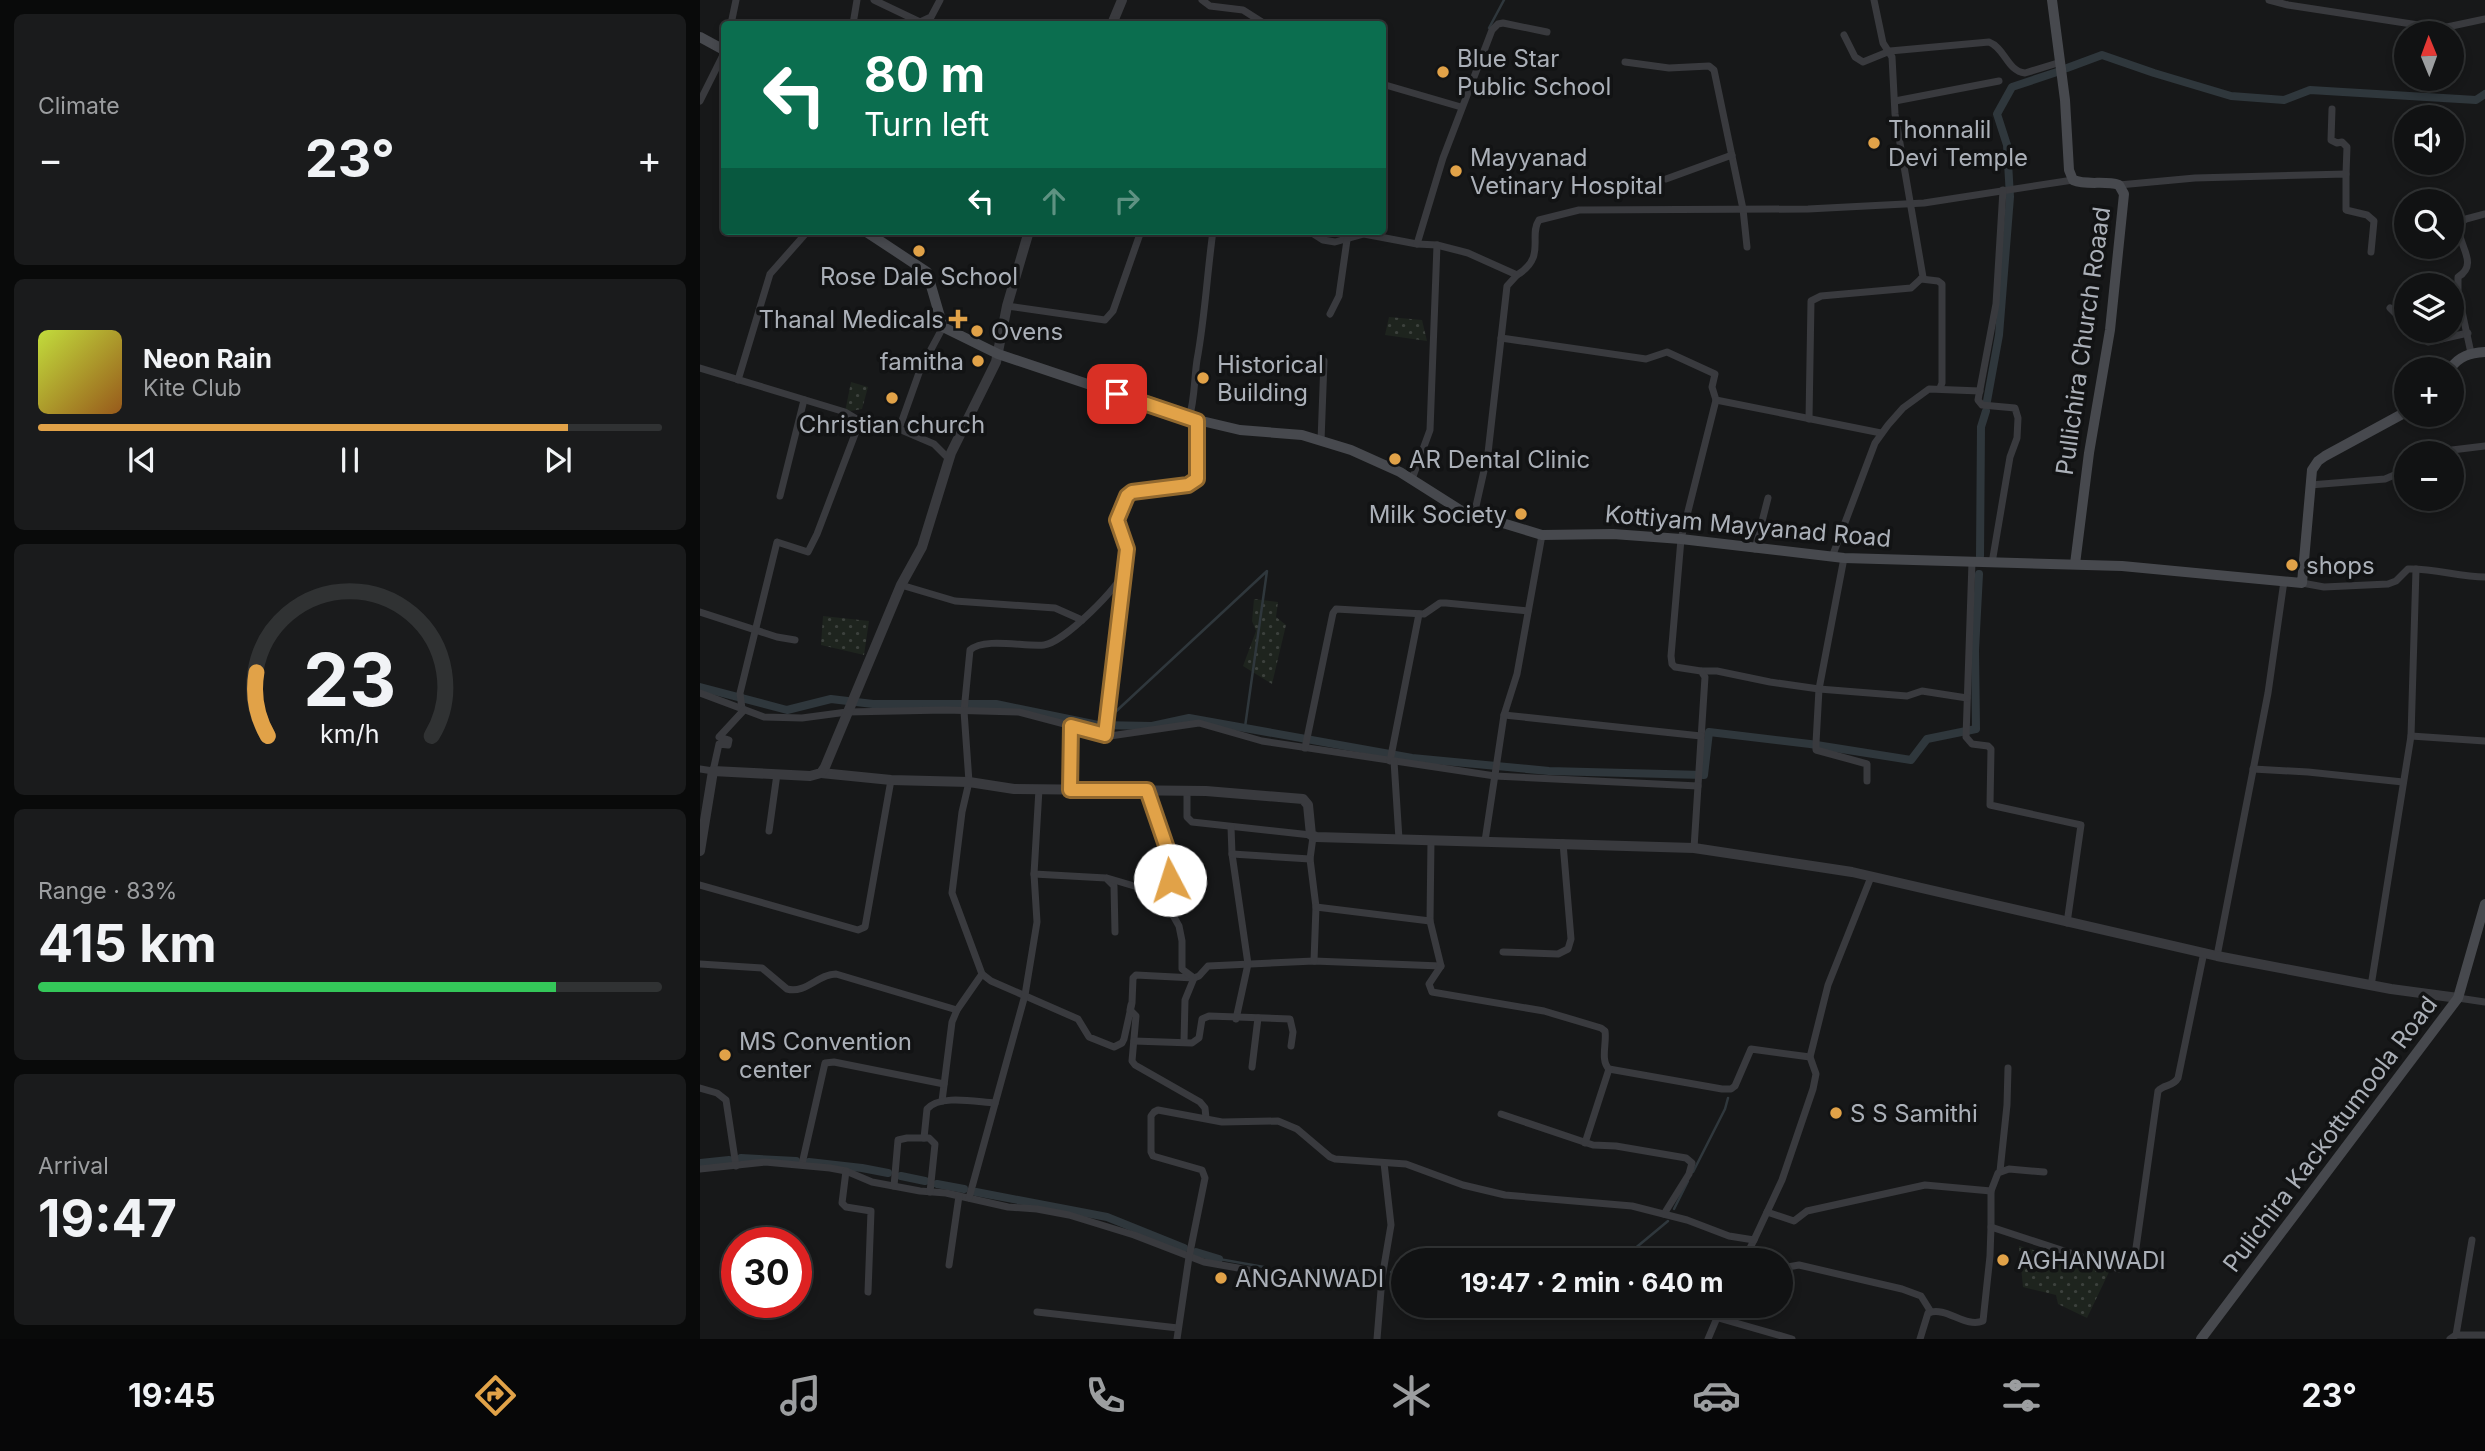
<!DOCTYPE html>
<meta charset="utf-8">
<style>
:root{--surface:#111213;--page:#1a1b1c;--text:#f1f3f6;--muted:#9c9ea0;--line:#303233;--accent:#e1a248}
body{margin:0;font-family:Inter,sans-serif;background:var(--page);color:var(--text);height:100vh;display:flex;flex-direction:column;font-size:26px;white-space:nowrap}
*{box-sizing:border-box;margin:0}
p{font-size:23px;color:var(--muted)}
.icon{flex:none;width:38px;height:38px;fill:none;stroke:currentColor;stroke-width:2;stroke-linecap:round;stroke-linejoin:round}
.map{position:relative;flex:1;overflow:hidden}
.details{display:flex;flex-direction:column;gap:14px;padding:14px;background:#090a0a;width:700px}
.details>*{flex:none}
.hud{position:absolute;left:21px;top:21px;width:665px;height:214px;border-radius:7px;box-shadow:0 4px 10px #0003,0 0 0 2px var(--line);background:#0b6e4f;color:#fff;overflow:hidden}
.needle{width:46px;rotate:359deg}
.controls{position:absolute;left:1694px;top:21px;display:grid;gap:14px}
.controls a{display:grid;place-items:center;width:70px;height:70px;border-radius:50%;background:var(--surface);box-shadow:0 4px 10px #0003,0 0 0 2px var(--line);font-size:35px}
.speed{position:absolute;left:21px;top:1227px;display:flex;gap:14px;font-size:35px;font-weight:700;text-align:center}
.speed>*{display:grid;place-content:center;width:91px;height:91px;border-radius:50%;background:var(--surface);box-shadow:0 4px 10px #0003,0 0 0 2px var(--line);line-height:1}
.speed .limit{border:10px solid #d22;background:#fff;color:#111}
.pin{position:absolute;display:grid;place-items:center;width:60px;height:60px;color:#fff;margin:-30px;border-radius:14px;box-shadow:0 4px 10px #0006}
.me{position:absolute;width:77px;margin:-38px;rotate:355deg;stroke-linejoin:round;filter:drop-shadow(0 0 5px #0008)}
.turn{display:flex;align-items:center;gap:24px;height:147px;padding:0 28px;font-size:32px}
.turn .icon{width:91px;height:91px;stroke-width:2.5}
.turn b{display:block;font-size:49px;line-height:60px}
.lanes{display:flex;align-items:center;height:66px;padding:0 28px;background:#0003;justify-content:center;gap:35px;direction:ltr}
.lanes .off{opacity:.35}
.big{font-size:52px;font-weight:700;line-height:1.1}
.details .tile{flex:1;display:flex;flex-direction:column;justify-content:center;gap:10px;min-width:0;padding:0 24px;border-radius:10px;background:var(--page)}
.details .dial{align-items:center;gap:0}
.dial svg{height:182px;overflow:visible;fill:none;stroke:var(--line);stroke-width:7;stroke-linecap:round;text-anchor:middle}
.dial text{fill:var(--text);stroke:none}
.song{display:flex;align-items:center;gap:21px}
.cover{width:84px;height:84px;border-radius:10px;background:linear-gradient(135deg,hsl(70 70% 55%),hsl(30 70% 35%))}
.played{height:7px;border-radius:4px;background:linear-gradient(90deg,var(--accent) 85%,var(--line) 85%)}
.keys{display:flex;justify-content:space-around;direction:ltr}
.heat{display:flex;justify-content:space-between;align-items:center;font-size:38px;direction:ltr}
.charge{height:10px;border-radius:5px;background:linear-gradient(90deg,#34c759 83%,var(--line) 0)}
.trip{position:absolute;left:691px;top:1248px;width:402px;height:70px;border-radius:35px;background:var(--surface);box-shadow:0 4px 10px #0003,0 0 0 2px var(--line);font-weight:700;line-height:70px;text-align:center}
.tabs{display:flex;height:112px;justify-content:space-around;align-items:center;background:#070708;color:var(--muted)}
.tabs .icon{width:49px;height:49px}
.tabs .on{color:var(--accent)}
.tabs b{font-size:32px;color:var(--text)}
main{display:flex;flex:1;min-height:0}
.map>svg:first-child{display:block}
.park{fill:url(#park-dots)}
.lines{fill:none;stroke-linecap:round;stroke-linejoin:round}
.stream{stroke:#2f373c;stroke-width:2.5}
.canal{stroke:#2f373c;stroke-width:8}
.minor{stroke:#393a3e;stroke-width:7}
.tertiary{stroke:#393a3e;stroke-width:10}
.secondary{stroke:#47494e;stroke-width:10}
.route-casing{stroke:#92692f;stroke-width:18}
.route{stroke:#e1a248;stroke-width:12}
.poi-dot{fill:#e1a248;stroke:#121314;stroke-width:2.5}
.labels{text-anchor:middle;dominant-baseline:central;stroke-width:7;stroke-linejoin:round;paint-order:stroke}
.poi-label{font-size:24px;fill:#abb0b8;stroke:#121314;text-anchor:start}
.street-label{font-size:24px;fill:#abb0b8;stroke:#121314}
</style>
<main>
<section class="details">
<div class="tile"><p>Climate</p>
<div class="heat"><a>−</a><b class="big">23°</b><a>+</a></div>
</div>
<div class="tile">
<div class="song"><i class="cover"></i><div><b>Neon Rain</b><p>Kite Club</p></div></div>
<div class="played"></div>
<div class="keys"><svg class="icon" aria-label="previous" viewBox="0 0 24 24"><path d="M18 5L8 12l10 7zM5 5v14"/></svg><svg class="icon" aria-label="pause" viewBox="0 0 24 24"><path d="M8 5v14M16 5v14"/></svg><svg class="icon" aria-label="next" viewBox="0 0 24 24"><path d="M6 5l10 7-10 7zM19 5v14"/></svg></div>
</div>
<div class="tile dial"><svg viewBox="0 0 100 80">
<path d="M14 69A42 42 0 1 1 86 69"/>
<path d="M14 69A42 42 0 0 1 9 41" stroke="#e1a248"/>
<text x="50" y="56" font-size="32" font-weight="700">23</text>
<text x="50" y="72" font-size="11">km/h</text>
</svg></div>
<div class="tile"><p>Range · 83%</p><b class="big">415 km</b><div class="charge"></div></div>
<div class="tile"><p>Arrival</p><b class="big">19:47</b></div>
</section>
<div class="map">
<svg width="1785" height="1339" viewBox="0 0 1785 1339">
<defs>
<pattern id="park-dots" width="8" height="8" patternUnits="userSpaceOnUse" patternTransform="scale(1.75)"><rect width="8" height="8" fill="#1e241e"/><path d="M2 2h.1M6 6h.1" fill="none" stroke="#3c413d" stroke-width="1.8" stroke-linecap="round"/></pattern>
</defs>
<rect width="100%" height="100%" fill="#171819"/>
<g class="park">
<polygon points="689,317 722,320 727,341 685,335"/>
<polygon points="151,382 168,387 162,409 145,412"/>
<polygon points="554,599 578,602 576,617 586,625 572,684 543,666 556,631 552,621"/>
<polygon points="123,616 169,621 164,655 121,645"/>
<polygon points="1319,1246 1409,1272 1387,1318 1358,1304 1356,1295 1323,1287"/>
</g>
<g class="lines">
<g class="stream">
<polyline points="789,28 804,0"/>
<polyline points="411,716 567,571 545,727"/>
<polyline points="398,725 406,719"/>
<polyline points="993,1172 1025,1109 1028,1098"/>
<polyline points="974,1209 988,1181"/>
<polyline points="519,1259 564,1267"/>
<polyline points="921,1260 968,1221"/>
<polyline points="606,1270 680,1272"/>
<polyline points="691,1272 704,1272"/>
</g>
<g class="canal">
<polyline points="1367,68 1402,55 1454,73 1531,96 1584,100 1610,90 1776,100 1785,94"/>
<polyline points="1287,401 1299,335 1310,197 1307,145 1297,114 1312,87 1357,72"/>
<polyline points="1280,556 1281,427 1286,411"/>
<polyline points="0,687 87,710 131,699 173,704 296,704 398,725 452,726 489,718 712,758 849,771 1004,775 1009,732 1110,744 1211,760 1227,739 1276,729 1275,650 1279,574"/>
<polyline points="41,1158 96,1161"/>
<polyline points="109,1162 162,1168 188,1173"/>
<polyline points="0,1163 29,1160"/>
<polyline points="201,1176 225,1181"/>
<polyline points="237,1184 264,1189"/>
<polyline points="276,1192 407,1217 484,1248"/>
<polyline points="496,1252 519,1259"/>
</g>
<g class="minor">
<polyline points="174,0 220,22 231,17 240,0"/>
<polyline points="502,0 510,6 543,10 565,24"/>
<polyline points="1569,0 1588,5 1725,26 1747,27 1785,19"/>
<polyline points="31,24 36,0"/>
<polyline points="153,24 157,0"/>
<path d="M1144 35 1155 57 1163 62 1190 51 1289 42C1305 48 1307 71 1325 73L1361 62"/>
<polyline points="925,62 969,68 1009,66 1014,70 1043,209 1047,247"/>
<polyline points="682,84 761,107"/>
<polyline points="0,101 24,53"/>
<polyline points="1195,101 1299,81"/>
<polyline points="1632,109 1631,140 1637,143 1642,142 1647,147 1646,174"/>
<polyline points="966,179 1032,155"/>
<polyline points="1419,185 1495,178 1646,174 1646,210 1667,215 1674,221 1671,252"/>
<path d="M609 231 623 240 635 242 664 234 717 244 737 245 768 253 817 275C847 257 828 236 839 220L879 210 1108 209 1224 203 1373 180"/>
<polyline points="717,244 743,158 792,30 798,24 803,23 847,32"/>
<polyline points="1221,279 1238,281 1242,284 1242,383 1240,388"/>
<polyline points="307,306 405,320 413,311 441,231"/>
<polyline points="1690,308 1697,315 1706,315"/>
<polyline points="630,314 639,296 647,240"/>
<polyline points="1723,331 1725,339 1728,342 1768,333"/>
<polyline points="801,338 946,359 967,352 1015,374 1012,387 1016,400 1181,433"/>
<path d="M1771 353 1758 293V277C1780 264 1757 244 1758 224L1766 219 1785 214"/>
<polyline points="0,368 145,412 160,421 176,424 185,423 234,444 249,459"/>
<polyline points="38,380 70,274 108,231"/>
<path d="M489 418C495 399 494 379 497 360 505 317 507 274 513 231"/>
<polyline points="1109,419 1111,301 1121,296 1211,288 1223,277 1195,114 1192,57 1183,43 1174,0"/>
<path d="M497 420V479L488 485 431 492 427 496 417 520C420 538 430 549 426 568 421 586 363 643 344 645 324 647 285 637 270 650L264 711 269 782 262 812 252 893 282 974 291 981 378 1019 389 1037 414 1047 422 1043 424 1039 432 1003 433 978 436 975 494 978 499 976 508 966 614 961 741 966"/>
<polyline points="199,429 220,370 243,327"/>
<polyline points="621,441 624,361"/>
<polyline points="1742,453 1752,450 1785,446"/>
<polyline points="712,479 730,430 737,245"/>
<polyline points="1610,485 1685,479 1706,470"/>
<polyline points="80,496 104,400"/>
<polyline points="774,515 788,453 807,286 817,275"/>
<polyline points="1055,549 1068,498"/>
<polyline points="1132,557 1175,443 1188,425 1203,408 1229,389 1280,391"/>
<polyline points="1144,558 1119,689 1116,743 1116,750 1167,764 1167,781"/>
<polyline points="1272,562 1266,737 1272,744 1288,746 1291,749 1290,805 1381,825 1367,923"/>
<polyline points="1292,563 1310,457 1317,438 1318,418 1315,408 1282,405 1278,400 1296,304 1303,190"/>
<path d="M1602 583 1624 587 1688 584 1696 581 1708 569C1734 568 1759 577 1785 577"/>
<polyline points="201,585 255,601 355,608 382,620"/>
<polyline points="0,612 77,637 95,640"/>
<polyline points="1002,671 1017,671 1070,682 1119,689 1207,696 1222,691 1267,698"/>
<polyline points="0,693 64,717 102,718 147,712 245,710 319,712 410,736 499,723 562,741 795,776 998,786 1005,677 1001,671 975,667 972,664 971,656 981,539 1016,400"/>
<polyline points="42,709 40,693 77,542 108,552 117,534 160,421"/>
<polyline points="804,715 1001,736"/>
<polyline points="406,735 425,571"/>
<polyline points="1711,736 1785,741"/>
<polyline points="605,748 633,613 636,609 724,614 740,603 746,603 828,611"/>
<polyline points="690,761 719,614"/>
<polyline points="694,761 699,839"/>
<polyline points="0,769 13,771 19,744 28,745 29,740 19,737 44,710"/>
<polyline points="1553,769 1608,772 1703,782"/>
<polyline points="370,790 371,726"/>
<polyline points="447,791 471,860 466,903 479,926 482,941 482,969 494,978 485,1000 484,1042"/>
<polyline points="487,791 487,817 492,822 611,835"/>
<polyline points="531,827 532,854 548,964 536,1019"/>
<polyline points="69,831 77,774"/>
<polyline points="613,837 610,859 616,907 614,961"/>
<path d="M731 840 730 921 741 966 729 984 732 992 844 1011 901 1028 905 1031C907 1043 900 1060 909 1069L1022 1089H1031L1035 1086 1051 1049 1110 1057"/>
<polyline points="785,841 804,715 817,674 842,535"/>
<polyline points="994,848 998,786"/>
<polyline points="532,854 610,859"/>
<polyline points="334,874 406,878 414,886 415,932"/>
<polyline points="407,878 441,888 466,903"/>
<polyline points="0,885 158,930 165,927 191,780"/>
<polyline points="616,907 730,921"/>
<polyline points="803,952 858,954 868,949 871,939 863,843"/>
<polyline points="1517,956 1568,693 1584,581"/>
<path d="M0 964 62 968 87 989C106 994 118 974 136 974L257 1010"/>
<polyline points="1671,986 1711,736 1716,569"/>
<polyline points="1758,998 1785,1002"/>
<polyline points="431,1005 430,1010 436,1016 432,1061 435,1065 500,1102 505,1108 506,1118"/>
<polyline points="434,1041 492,1043 499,1038 502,1019 509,1016 590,1019 593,1032 591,1046"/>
<polyline points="552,1067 558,1018"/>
<polyline points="0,1088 17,1093 26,1100 36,1166"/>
<polyline points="242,1101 252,1022 257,1010 282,974"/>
<polyline points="801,1114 893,1145 916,1146 986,1158 992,1163 989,1174 964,1214"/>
<path d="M224 1138 227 1109C240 1094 276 1102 295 1103"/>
<polyline points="885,1143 909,1069"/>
<polyline points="102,1164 125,1063 134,1062 244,1084"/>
<polyline points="0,1169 65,1162 130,1168 146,1171 172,1182 220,1191 246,1193 308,1207 337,1209 369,1215 434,1235 504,1262 555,1271 568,1276 596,1278 659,1276 682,1278 691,1225 684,1163"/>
<polyline points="146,1171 142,1203 146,1207 171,1211 168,1292"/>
<polyline points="1300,1171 1307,1105 1308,1068"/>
<polyline points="194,1186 198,1140 207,1138 229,1138 235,1144 230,1192"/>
<polyline points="269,1198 325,995 337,922 334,874 339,789"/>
<polyline points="1067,1212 1094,1221 1107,1211 1225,1185 1291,1191"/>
<polyline points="1291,1227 1291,1191 1298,1173 1309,1169 1344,1172"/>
<polyline points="1047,1253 1062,1260"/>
<polyline points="1044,1260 1054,1240"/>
<polyline points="249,1265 259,1196"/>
<polyline points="1082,1268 1099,1265 1202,1289 1221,1296 1231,1312"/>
<polyline points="337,1312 478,1328"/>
<polyline points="1015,1317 1092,1339"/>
<polyline points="1756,1335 1772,1240"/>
<polyline points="477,1339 489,1257 505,1178 502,1170 453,1156 451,1152 451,1116 454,1112 458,1110 522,1122 578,1121 597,1129 630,1157 635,1159 706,1164 763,1185 805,1195 932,1206 987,1220 1029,1236 1054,1240 1082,1180 1113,1089 1116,1074 1110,1057 1128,985 1171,877"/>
<polyline points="677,1339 682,1278"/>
<polyline points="1008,1339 1022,1306"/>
<path d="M1220 1339 1228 1313C1247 1306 1264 1328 1283 1321L1290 1256 1291 1227 1419 1269 1432 1261 1436 1248 1458 1091C1464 1084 1473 1087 1478 1078L1504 952"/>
<polyline points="1750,1339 1756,1335 1785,1335"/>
</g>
<g class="tertiary">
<polyline points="412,24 422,0"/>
<polyline points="121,773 191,780 269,782 314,789 506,791 603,799 608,805 611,835 616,837 994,848 1152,872 1517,956 1691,989 1758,998"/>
<polyline points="0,851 13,771 110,776 121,773 125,767 201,585 222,547 251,453 296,362 307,306 329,231"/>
</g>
<g class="secondary">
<path d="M1352 0 1365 100 1369 170 1373 180C1388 186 1404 180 1419 185L1424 194 1410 330 1389 453 1375 564"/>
<polyline points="0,37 24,50"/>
<polyline points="165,231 227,272 243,327 298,354 489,418 540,430 602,435 651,450 700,472 760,510 842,535 913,534 981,539 1144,558 1422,566 1602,583 1612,470 1618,461 1625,456 1706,412"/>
<path d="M1750 369C1759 356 1770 353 1785 352"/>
<polyline points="1501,1339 1758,998 1785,904"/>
</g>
</g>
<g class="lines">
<g class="route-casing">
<polyline id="route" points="417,394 497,421 497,479 488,485 432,492 427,496 417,520 427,549 405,735 371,726 370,790 447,790 471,860 470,880"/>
</g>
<use href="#route" class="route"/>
</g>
<g class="poi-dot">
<circle cx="743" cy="72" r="7"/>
<circle cx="1174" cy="143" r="7"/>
<circle cx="756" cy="171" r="7"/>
<circle cx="219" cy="251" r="7"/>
<path d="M254.5 308.5h7v7h7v7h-7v7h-7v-7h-7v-7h7z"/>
<circle cx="277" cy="331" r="7"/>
<circle cx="278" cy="361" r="7"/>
<circle cx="503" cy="378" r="7"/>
<circle cx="192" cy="398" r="7"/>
<circle cx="695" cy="459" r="7"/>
<circle cx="821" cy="514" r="7"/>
<circle cx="1592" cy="565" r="7"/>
<circle cx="25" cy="1055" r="7"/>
<circle cx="1136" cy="1113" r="7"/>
<circle cx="1303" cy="1260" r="7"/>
<circle cx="521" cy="1278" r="7"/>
</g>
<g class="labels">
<g class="poi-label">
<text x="757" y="58">Blue Star<tspan x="757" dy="28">Public School</tspan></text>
<text x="1188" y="129">Thonnalil<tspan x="1188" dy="28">Devi Temple</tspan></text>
<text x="770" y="157">Mayyanad<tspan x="770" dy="28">Vetinary Hospital</tspan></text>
<text x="219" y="276" text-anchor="middle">Rose Dale School</text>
<text x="244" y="319" text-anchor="end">Thanal Medicals</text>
<text x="291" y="331">Ovens</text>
<text x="264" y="361" text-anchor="end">famitha</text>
<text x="517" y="364">Historical<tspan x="517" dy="28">Building</tspan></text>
<text x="192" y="424" text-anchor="middle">Christian church</text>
<text x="709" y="459">AR Dental Clinic</text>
<text x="807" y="514" text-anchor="end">Milk Society</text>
<text x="1606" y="565">shops</text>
<text x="39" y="1041">MS Convention<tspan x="39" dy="28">center</tspan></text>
<text x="1150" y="1113">S S Samithi</text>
<text x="1317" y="1260">AGHANWADI</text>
<text x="535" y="1278">ANGANWADI</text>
</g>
<g class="street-label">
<text transform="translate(1383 341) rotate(-82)">Pullichira Church Roaad</text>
<text transform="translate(1048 526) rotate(5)">Kottiyam Mayyanad Road</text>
<text transform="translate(1630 1134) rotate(-53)">Pulichira Kackottumoola Road</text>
</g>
</g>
</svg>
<div class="controls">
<a><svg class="needle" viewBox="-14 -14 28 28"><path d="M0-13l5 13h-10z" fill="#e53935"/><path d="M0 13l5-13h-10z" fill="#9c9ea0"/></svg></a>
<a><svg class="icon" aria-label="sound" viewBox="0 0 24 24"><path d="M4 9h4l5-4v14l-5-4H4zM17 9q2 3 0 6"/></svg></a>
<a><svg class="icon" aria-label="search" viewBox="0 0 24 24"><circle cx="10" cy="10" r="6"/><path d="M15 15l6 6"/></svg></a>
<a><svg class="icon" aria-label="layers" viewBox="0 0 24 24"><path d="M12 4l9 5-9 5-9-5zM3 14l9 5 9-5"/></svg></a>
<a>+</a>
<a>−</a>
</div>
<div class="speed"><div class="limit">30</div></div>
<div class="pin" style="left:417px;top:394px;background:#d93025"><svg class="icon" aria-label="arrive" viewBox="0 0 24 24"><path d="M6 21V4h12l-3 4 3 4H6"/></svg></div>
<svg class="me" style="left:470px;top:880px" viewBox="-20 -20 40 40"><circle r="19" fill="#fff"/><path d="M0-13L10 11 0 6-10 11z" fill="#e1a248"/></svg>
<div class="trip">19:47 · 2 min · 640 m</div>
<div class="hud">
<div class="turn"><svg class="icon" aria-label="left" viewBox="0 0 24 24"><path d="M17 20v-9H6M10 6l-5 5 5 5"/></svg><div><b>80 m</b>Turn left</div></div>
<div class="lanes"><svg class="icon" aria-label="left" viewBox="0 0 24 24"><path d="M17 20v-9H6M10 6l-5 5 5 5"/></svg><svg class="icon off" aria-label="ahead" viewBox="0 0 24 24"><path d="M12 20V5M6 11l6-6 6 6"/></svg><svg class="icon off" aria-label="right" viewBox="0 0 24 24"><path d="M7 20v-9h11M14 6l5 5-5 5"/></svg></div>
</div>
</div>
</main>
<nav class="tabs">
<b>19:45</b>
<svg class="icon on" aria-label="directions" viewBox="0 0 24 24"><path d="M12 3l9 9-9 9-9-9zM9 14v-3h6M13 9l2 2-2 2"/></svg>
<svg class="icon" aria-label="music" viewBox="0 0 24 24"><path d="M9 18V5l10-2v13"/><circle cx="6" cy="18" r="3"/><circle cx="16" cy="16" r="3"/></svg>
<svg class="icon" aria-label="phone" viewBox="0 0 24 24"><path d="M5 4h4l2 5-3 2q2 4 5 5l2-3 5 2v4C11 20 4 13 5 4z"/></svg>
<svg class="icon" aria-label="climate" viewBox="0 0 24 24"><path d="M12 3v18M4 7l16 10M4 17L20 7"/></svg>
<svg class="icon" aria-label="car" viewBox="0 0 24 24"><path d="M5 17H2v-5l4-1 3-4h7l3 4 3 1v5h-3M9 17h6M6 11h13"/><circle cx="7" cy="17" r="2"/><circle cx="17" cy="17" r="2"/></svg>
<svg class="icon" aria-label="filters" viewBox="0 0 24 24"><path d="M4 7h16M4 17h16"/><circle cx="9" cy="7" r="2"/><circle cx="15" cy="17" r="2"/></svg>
<b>23°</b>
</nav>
